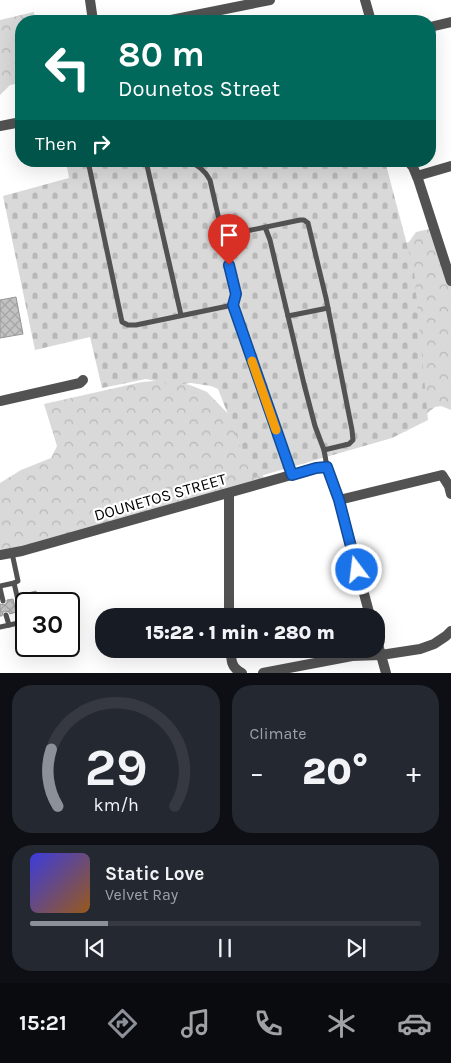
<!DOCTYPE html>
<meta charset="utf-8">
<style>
:root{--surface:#171b24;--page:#242831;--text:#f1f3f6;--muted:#9ea1a6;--line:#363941;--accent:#8c9099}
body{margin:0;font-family:Karla,sans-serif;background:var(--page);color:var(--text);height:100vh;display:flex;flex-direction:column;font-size:19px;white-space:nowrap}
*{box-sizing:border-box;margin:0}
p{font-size:16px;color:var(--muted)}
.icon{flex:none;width:28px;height:28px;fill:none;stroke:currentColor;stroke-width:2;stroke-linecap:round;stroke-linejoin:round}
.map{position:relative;height:673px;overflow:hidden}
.side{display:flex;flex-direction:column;gap:12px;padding:12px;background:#0d0f14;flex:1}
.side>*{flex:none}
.top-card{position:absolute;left:15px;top:15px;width:421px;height:152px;border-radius:20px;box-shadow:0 5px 20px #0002;background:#00695c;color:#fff;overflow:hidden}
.speed{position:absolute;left:15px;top:592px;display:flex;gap:10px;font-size:25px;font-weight:700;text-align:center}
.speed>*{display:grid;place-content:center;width:65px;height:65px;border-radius:50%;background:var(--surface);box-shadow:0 5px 20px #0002;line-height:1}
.speed .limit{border:2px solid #111;border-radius:8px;background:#fff;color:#111}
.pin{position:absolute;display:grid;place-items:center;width:42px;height:42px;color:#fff;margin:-51px -21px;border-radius:50% 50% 50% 0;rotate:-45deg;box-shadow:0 0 5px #0007}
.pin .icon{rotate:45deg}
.me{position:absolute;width:55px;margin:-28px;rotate:345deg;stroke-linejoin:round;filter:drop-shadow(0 0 4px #0008)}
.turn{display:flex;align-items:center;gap:18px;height:105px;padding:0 20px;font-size:22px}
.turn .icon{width:65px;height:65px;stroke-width:2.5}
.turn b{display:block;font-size:35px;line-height:42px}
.then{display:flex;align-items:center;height:48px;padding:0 20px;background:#0003;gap:10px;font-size:19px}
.big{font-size:38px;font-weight:800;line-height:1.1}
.side .widget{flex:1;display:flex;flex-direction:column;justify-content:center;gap:8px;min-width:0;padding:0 18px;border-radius:20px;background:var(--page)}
.side .dial{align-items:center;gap:0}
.dial svg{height:130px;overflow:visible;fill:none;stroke:var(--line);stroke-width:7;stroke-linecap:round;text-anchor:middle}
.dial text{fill:var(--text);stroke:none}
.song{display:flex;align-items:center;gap:15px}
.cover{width:60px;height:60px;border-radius:8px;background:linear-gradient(135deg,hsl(240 70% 55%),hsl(30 70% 35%))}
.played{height:5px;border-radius:2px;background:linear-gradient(90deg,var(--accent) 20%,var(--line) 20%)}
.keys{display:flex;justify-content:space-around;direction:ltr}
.heat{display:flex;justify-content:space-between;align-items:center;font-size:28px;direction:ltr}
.side .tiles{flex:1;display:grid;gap:12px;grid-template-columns:1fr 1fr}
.widget:last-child{grid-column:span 2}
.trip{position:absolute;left:95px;top:608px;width:290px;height:50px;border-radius:20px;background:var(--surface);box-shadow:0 5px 20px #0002;font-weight:800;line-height:50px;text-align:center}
.tabs{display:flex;height:80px;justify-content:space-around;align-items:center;background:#090b0e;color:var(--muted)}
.tabs .icon{width:35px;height:35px}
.tabs .active{color:var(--accent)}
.tabs b{font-size:22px;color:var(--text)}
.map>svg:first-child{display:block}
.forest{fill:url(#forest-crowns)}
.cemetery{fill:url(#cemetery-stones)}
.building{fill:url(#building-cross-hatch);stroke:#969696}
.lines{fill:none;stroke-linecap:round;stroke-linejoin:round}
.lane{stroke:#525252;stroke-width:5}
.street{stroke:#525252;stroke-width:10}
.route-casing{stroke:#114b97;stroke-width:12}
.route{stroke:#1a73e8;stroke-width:9}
.slow{stroke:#f59e0b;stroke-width:9}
.labels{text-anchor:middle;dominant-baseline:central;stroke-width:4.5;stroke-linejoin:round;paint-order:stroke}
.street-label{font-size:16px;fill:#000;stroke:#fff}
</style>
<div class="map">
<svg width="451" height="673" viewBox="0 0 451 673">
<defs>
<pattern id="forest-crowns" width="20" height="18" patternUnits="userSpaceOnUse" patternTransform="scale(1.25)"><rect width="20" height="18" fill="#d9d9d9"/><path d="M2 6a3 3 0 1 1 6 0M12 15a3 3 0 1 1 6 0" fill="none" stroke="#b8b8b8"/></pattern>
<pattern id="cemetery-stones" width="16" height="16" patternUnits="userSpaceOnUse" patternTransform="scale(1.25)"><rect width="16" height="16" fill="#d9d9d9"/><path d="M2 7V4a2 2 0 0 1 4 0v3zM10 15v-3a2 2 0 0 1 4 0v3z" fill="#b8b8b8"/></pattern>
<pattern id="building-cross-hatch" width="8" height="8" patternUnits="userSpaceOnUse" patternTransform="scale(1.25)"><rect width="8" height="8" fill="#c2c2c2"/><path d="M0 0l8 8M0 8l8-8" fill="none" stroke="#a5a5a5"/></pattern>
</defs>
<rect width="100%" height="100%" fill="#fff"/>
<g class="forest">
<polygon points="34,12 35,21 21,21 21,83 10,85 0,95 0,20"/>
<polygon points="434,228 451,280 451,410 441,406 435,407 424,416 410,421 406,432 386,249 409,242 416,232"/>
<polygon points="166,380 190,385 207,392 236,422 255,449 265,482 0,554 0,483 21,470 51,458 57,446 44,404 142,382"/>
</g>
<path class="cemetery" d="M66 161H332C348 171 367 165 385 161L414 271 428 420 392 438 253 478 218 389 211 386 191 383 175 385 146 379 102 388 90 337 35 350 3 196 69 178Z"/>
<g class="building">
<polygon points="16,297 23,334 0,338 0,300"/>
<polygon points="36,591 38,599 35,599 37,604 26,604 26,610 25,610 21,595"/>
<polygon points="13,599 16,612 10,614 9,612 5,611 3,612 2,616 0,616 0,604 4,605 7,603 7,600"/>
</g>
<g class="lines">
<g class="lane">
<polyline points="88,161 122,322 128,325 136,325 233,305"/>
<polyline points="146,161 181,315"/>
<path d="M189 161C198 166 205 170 210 180L236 294 233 305 292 475"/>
<polyline points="222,236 300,220 304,220 308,223 326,298 352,430 353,440 349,444 324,450 315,426 304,384 270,240 265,227"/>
<polyline points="288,316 328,308"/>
<polyline points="324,450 327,467"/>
<polyline points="12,553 18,581 14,583"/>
<polyline points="0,586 14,583 23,622 0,627"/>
<polyline points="0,588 3,601"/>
<polyline points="6,615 9,625"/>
</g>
<g class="street">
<polyline points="90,0 93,21"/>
<polyline points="365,0 371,21"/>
<polyline points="166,21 270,0"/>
<polyline points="430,27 451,22"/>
<polyline points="0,126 21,122"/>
<polyline points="408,161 413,167 418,179 451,281"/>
<polyline points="417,176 451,166"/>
<polyline points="0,401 80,383 83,380"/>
<polyline points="229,493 229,616"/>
<polyline points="339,500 442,475 449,486 451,494"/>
<polyline points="0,555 22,551 316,468 327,467 339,500 370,616"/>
<polyline points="376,637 386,673"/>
<path d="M231 649C231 660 231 668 242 673"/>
<polyline points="263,673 352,656 381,655 420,649 434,644 446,636 451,631"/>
</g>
</g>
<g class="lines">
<g class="route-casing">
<polyline id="route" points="229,265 236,294 233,305 292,475 316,468 327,467 339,500 357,570"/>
</g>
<use href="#route" class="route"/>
<polyline class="slow" points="252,361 276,430"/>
</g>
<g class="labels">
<g class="street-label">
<text transform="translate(160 497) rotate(-16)">DOUNETOS STREET</text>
</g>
</g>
</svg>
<div class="speed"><div class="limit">30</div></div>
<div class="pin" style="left:229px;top:265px;background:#d93025"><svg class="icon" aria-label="arrive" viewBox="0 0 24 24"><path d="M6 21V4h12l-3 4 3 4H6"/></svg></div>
<svg class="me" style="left:357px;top:570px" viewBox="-20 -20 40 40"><circle r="17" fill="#1a73e8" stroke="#fff" stroke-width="3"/><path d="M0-11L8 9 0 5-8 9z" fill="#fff"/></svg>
<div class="trip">15:22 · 1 min · 280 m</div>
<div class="top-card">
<div class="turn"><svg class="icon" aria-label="left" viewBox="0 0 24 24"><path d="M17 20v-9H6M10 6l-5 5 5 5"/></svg><div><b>80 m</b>Dounetos Street</div></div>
<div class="then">Then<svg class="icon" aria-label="right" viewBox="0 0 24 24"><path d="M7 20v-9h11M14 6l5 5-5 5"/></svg></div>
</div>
</div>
<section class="side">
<div class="tiles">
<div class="widget dial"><svg viewBox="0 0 100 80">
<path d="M14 69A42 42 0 1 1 86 69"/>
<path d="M14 69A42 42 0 0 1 10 34" stroke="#8c9099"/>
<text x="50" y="56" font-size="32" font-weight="700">29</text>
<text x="50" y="72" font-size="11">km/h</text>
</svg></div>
<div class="widget"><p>Climate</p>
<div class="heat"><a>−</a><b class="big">20°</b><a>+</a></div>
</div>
<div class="widget">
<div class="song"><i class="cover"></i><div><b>Static Love</b><p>Velvet Ray</p></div></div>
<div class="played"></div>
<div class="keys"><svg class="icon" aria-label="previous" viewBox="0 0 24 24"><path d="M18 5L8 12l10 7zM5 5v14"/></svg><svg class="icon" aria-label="pause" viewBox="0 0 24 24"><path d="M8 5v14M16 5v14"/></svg><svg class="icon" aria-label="next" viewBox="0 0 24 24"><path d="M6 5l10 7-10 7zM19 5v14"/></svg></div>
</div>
</div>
</section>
<nav class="tabs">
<b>15:21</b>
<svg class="icon active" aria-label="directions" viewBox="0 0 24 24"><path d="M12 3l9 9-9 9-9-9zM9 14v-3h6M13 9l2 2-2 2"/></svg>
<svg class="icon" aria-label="music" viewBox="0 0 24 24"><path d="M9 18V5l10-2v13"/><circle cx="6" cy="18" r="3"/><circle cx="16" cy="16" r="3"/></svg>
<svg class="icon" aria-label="phone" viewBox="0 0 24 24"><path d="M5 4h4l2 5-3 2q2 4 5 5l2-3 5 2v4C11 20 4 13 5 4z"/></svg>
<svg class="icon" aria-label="climate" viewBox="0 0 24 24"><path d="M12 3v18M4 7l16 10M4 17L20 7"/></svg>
<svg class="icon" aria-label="car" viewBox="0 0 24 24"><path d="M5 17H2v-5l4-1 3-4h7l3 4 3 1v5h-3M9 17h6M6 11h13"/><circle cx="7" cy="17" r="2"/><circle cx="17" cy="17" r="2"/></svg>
</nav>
